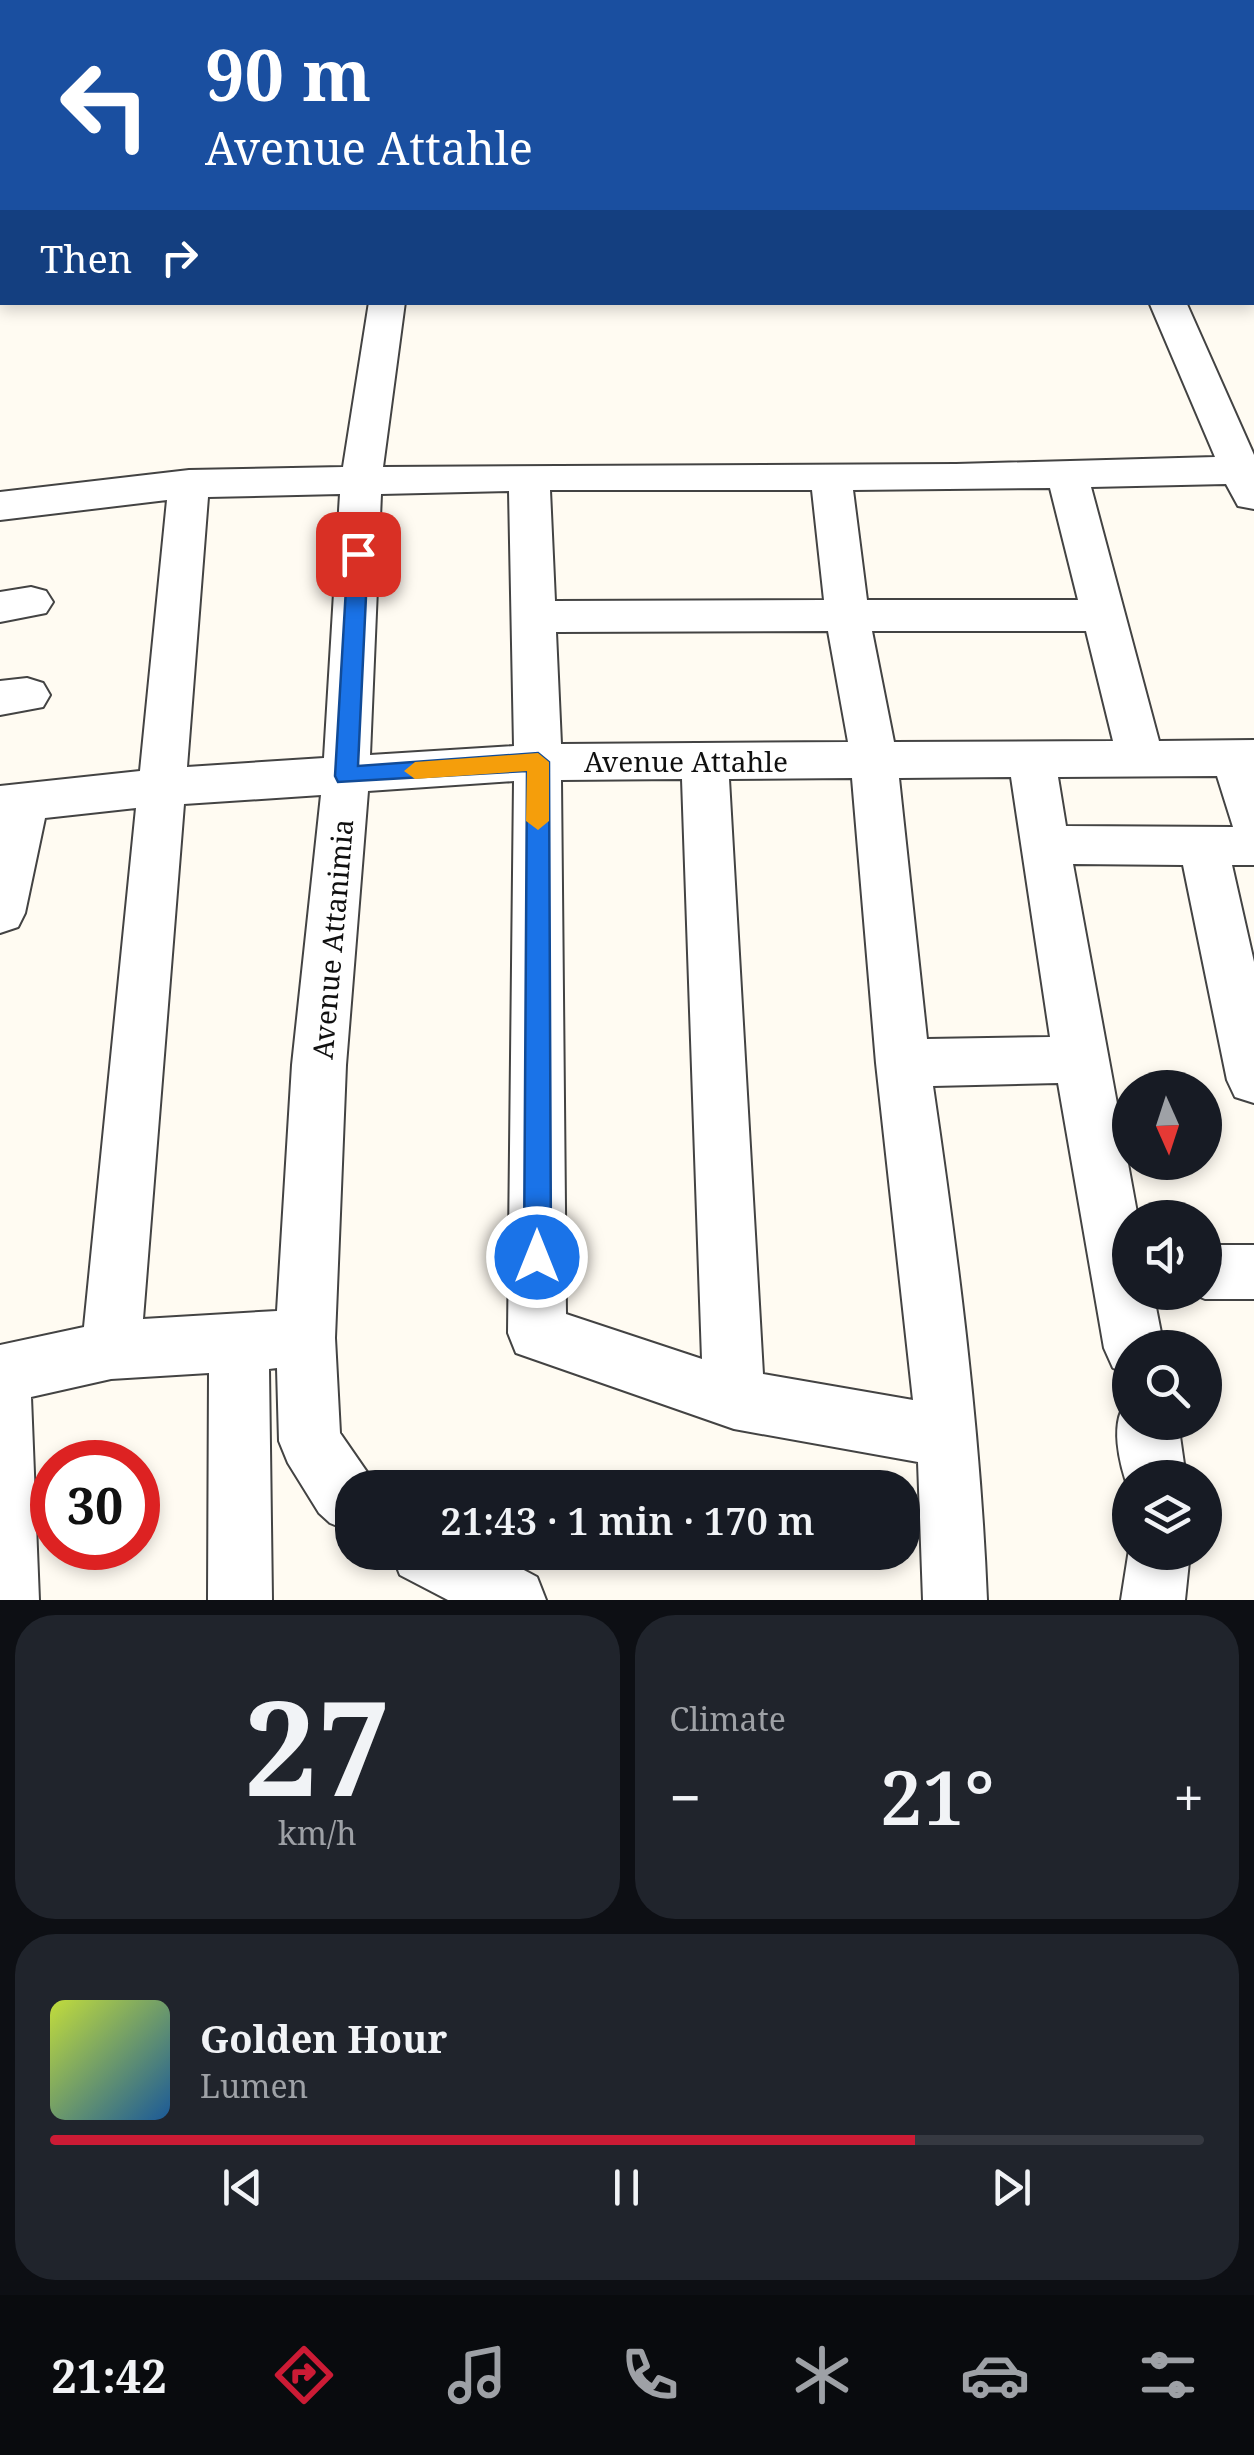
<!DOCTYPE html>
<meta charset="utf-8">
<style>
:root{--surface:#171b24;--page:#20242c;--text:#f1f3f6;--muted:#9ea1a6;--line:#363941;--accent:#cc1b35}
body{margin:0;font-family:"Noto Serif",serif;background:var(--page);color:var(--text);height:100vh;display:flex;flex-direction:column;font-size:38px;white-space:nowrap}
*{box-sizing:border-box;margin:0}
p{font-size:32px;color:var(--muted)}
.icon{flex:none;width:55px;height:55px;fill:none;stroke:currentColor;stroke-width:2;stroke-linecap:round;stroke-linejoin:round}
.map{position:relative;height:1600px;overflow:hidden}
.details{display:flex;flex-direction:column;gap:15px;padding:15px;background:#0d0f14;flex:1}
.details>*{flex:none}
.hud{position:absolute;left:0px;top:0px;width:1255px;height:305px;box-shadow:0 5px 15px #0003;background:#1a4fa0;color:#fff;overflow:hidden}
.needle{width:65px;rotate:177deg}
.controls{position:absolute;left:1112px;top:1070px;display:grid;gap:20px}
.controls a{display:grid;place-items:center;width:110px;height:110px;border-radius:50%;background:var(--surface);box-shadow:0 5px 15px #0003;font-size:50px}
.speed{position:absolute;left:30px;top:1440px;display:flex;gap:20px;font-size:50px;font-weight:700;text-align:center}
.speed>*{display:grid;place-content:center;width:130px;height:130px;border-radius:50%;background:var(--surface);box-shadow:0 5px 15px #0003;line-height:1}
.speed .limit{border:15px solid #d22;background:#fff;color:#111}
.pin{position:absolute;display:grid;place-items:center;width:85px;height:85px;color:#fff;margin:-42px;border-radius:20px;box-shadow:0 5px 15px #0006}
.me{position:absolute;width:110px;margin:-55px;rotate:0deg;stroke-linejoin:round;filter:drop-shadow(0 0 8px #0008)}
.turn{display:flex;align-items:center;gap:35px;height:210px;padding:0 40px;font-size:45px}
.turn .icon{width:130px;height:130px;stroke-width:2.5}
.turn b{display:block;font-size:70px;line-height:85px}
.then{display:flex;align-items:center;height:95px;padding:0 40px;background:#0003;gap:20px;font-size:38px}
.big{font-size:75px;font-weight:600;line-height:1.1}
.details .card{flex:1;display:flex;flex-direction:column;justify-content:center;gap:15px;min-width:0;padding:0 35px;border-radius:40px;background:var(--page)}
.details .dial{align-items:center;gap:0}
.dial b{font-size:130px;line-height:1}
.song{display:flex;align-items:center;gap:30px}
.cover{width:120px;height:120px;border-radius:15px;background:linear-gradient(135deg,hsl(70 70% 55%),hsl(210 70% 35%))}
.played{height:10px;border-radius:5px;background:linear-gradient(90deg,var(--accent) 75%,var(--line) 75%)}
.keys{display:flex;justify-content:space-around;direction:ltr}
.heat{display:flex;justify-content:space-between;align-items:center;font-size:55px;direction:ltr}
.details .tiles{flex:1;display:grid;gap:15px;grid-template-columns:1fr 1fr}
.card:last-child{grid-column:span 2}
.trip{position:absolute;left:335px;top:1470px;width:585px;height:100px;border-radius:40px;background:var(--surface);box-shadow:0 5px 15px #0003;font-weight:600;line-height:100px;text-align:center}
.menu{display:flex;height:160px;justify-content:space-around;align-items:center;background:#090b0e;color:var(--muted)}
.menu .icon{width:70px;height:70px}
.menu .on{color:var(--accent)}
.menu b{font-size:45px;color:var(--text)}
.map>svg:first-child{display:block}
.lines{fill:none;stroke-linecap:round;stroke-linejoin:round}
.minor-casing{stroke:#434343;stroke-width:4}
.minor{fill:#fff;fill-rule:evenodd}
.route{fill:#1a73e8;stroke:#114b97;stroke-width:2.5}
.slow{fill:#f59e0b}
.labels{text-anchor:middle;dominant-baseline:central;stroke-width:10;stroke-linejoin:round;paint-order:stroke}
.street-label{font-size:28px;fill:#101010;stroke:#fff}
</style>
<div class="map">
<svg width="1254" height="1600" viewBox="0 0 1254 1600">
<rect width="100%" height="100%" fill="#fffbf2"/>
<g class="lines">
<g class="minor-casing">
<g id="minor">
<polygon points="1197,0 1254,0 1254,11 1252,2"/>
<path d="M369 302H405L383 467 956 464 1215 457 1149 302H1186L1254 455V509L1238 506 1226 484 1091 487 1159 741 1254 740V865H1232L1254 962V1103L1235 1097 1227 1080 1183 865 1073 864 1138 1218H1130V1292H1153L1164 1348H1130V1375L1113 1368 1104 1348 1058 1083 933 1086C958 1257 980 1427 987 1600H923L918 1462 734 1429 516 1353 508 1333 514 781 368 791 346 1065 335 1338 340 1433 378 1488H352V1532L330 1523 319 1513 288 1463 279 1441 277 1368 269 1369 272 1600H208L209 1373 111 1379 31 1397 39 1600H0V1345L84 1327 136 808 45 818 25 913 18 927 0 933V786L140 771 167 500 0 520V492L189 470 343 467ZM1050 488 1078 600H867L853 490ZM550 490H812L824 600 555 601ZM509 491 514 746 370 755 381 494ZM340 494 324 758 187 767 208 497ZM828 631 848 742 561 744 556 632ZM872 631H1086L1113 741 894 742ZM1217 776 1233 827 1066 826 1058 777ZM1011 777 1050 1037 927 1039 899 778ZM852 778 876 1063 913 1400 763 1374 729 779ZM682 779 702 1359 566 1314 561 780ZM321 795 292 1065 277 1311 143 1319 184 804Z"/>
<polygon points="31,587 46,591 53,602 46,613 0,622 0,592"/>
<polygon points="27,678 43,683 50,695 43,707 0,715 0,681"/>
<polygon points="1205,1245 1254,1245 1254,1299 1205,1299 1188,1292 1205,1292"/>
<path d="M1130 1399V1422H1178L1186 1478H1130V1493C1120 1467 1107 1418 1130 1399Z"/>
<polygon points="1130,1543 1130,1552 1190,1552 1185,1600 1121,1600"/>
<polygon points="391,1552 490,1552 537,1577 546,1600 448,1600 400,1575"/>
</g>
</g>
<use href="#minor" class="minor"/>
</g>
<polygon class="route" points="358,547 368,554 358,766 538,753 549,762 551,1257 547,1266 537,1270 528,1266 524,1257 527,771 338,782 335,776 348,554"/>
<polygon class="slow" points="538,753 549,762 549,821 538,830 526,821 527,771 415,779 404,771 415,762"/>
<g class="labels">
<g class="street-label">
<text x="686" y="761">Avenue Attahle</text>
<text transform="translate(332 939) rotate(-85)">Avenue Attanimia</text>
</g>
</g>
</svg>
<div class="controls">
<a><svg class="needle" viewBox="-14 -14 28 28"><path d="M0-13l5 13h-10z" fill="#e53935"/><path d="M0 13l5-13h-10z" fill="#9ea1a6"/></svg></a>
<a><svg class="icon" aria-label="sound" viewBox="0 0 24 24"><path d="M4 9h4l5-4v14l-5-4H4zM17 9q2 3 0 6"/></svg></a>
<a><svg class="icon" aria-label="search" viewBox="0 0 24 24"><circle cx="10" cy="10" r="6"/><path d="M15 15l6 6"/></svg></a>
<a><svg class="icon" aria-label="layers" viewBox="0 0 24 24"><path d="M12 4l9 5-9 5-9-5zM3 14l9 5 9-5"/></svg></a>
</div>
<div class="speed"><div class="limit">30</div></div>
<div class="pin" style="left:358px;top:554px;background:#d93025"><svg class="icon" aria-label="arrive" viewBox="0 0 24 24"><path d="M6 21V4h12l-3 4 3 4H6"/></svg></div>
<svg class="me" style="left:537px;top:1257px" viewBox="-20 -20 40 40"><circle r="17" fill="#1a73e8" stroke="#fff" stroke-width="3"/><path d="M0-11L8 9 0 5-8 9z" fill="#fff"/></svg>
<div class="trip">21:43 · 1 min · 170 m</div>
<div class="hud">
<div class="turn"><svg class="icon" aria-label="left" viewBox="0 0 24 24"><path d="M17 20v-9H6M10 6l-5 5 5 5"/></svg><div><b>90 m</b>Avenue Attahle</div></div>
<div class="then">Then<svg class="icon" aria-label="right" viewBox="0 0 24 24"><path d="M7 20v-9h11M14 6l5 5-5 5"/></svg></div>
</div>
</div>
<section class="details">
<div class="tiles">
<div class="card dial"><b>27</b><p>km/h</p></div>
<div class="card"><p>Climate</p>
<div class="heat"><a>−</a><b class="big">21°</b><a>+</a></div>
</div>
<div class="card">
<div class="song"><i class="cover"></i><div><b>Golden Hour</b><p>Lumen</p></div></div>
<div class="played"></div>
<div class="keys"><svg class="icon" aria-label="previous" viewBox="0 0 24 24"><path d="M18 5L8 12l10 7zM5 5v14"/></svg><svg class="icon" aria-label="pause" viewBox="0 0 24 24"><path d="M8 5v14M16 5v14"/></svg><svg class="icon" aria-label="next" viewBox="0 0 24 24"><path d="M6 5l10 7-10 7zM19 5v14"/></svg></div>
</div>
</div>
</section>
<nav class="menu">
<b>21:42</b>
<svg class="icon on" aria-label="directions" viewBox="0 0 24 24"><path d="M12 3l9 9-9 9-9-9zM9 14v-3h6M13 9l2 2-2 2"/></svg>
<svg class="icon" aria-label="music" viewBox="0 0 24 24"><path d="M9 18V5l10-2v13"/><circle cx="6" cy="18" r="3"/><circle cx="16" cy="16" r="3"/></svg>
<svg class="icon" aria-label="phone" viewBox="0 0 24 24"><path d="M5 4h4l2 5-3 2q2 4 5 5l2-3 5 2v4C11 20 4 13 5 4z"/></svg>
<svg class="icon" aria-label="climate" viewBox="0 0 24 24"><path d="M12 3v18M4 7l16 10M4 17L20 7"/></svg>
<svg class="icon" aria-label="car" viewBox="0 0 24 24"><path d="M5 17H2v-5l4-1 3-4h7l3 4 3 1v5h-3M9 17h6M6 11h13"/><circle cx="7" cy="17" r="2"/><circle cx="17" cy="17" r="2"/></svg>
<svg class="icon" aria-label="filters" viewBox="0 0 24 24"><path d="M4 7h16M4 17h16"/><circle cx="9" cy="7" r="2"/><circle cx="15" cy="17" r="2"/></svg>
</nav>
